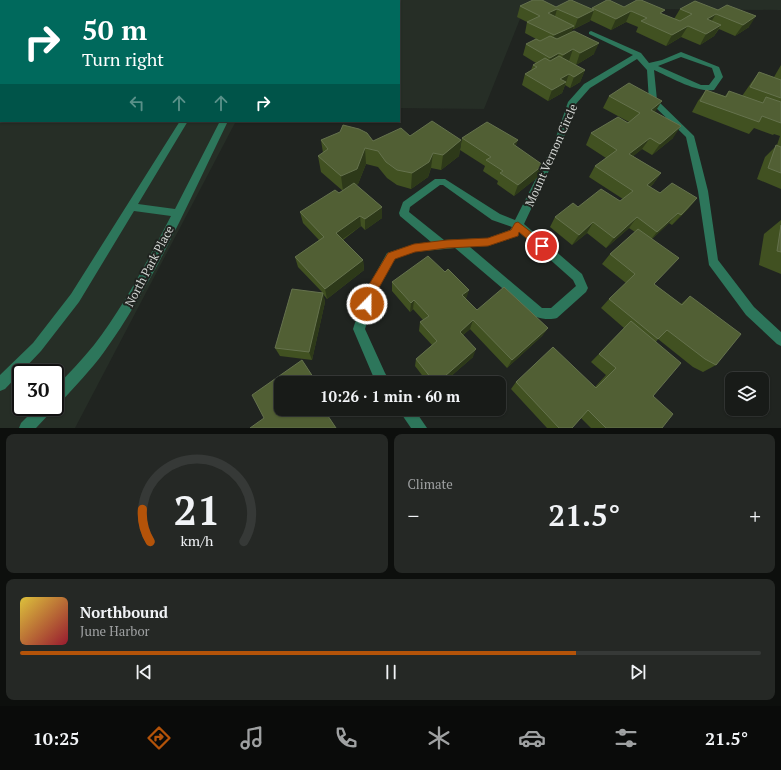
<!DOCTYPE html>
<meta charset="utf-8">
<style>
:root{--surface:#181b18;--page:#252825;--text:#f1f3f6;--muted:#9fa1a2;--line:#363937;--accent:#b45309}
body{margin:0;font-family:"PT Serif",serif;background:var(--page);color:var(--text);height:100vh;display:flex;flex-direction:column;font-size:15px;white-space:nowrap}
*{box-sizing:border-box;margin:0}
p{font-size:13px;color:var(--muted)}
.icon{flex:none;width:22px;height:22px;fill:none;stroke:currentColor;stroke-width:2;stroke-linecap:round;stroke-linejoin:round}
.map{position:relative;height:428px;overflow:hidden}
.panel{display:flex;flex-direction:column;gap:6px;padding:6px;background:#0d0f0d;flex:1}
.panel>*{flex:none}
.hud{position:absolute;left:0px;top:0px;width:400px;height:122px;box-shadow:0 1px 3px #0004,0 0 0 1px var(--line);background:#00695c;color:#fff;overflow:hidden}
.buttons{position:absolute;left:725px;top:372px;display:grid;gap:8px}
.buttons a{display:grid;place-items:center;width:44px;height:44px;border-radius:8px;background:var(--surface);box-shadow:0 1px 3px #0004,0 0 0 1px var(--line);font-size:20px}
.speed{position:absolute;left:12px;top:364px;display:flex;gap:8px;font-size:20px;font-weight:700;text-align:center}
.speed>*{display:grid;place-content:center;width:52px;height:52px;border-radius:50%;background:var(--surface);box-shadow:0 1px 3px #0004,0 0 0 1px var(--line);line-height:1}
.speed .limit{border:2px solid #111;border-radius:6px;background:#fff;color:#111}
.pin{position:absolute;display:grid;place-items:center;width:34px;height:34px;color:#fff;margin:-17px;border:2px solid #fff;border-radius:50%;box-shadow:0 1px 4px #0007}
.me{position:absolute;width:44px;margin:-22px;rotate:22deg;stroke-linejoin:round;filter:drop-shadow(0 0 3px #0008)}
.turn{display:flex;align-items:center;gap:14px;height:84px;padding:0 16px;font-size:18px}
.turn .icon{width:52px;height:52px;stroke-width:2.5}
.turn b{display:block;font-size:28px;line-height:34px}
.lanes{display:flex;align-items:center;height:38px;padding:0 16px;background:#0003;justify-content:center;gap:20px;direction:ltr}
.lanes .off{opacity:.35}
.big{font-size:30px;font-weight:700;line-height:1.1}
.panel .widget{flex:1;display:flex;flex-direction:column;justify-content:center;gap:6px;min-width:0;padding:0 14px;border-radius:8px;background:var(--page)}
.panel .dial{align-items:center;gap:0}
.dial svg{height:104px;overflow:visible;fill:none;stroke:var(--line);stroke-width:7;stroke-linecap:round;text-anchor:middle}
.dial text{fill:var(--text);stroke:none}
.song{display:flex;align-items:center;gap:12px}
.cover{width:48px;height:48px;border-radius:6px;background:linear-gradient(135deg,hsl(50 70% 55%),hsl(350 70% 35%))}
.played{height:4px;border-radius:2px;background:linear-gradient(90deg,var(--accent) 75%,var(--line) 75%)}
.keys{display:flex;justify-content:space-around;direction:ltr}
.heat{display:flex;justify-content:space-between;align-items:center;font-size:22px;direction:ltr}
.panel .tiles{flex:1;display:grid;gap:6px;grid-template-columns:1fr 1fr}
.widget:last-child{grid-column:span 2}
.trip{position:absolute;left:274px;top:376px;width:232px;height:40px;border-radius:8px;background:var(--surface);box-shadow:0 1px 3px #0004,0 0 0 1px var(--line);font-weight:700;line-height:40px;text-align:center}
.dock{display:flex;height:64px;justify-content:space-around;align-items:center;background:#0a0b0a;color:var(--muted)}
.dock .icon{width:28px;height:28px}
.dock .selected{color:var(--accent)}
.dock b{font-size:18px;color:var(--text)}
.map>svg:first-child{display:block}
.built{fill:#262e26;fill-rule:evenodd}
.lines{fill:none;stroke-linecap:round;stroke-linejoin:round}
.minor{fill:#2d765b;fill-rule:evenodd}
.wall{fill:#415121}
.shaded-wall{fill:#2d3919}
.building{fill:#515f34;stroke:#65724d}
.route{fill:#b45309;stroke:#753606}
.labels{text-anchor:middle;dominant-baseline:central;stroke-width:4;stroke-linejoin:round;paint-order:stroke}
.street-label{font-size:12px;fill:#d2d5d2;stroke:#202420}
</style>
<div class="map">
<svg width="781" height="428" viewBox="0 0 781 428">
<rect width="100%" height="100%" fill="#202420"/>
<path class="built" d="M0 0H781V10L644 9 522 14 484 109 399 108V1H1V121H236L75 428H0ZM21 373H55V407H21Z"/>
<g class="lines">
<g class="minor">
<rect x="253" y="0" width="6" height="1"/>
<path d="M591 31 641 53 649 63 662 60 681 52 719 67 723 77 714 90C697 93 670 77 654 70L657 100 694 136 708 191 718 260 754 307 781 332V346L777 344 746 315 709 265 698 191 686 137 649 101 647 70 637 59 590 88 575 105 562 143 524 224 582 274 588 288 586 292 557 318C551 320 542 319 536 317L455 248 414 252 395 259 376 293 365 329 385 373 391 383H376L353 329 365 292 387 253 414 244 431 242 400 216 399 213 403 202 435 179H445L500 214 515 220 554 143 568 102 584 84 633 55 589 34V32ZM681 57 712 68 715 77 709 85H701L658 66ZM440 185H443L492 220 512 227 510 230 488 238 444 240 409 212 410 207ZM519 232 573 280 576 286 551 308H542L470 247 488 246 518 236Z"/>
<rect x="0" y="94" width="1" height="5"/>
<path d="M180 121H188L138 204 175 209 220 121H228C190 199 155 281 104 352 91 370 75 386 60 403L55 405V388C68 374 82 360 94 345 124 306 148 260 171 216L134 211 79 302 41 351 5 389 0 391V375L33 343 71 294Z"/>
<polygon points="37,407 53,407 51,412 36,428 19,428 21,423"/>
<polygon points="398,409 414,409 427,428 411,428"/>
</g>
</g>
<g class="wall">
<polygon points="695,1 749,27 735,36 719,29 714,36 700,45 681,37 666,46 636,32 638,27 626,22 611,30 590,20 590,21 574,29 572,29 571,32 594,54 576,65 569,61 568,61 585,70 580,82 570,88 565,85 562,93 548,101 522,85 525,74 531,70 533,65 536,63 523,55 526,44 536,39 525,33 527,22 517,17 520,6 556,7 591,9 592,8 624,7 663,14 674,19 680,9"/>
<polygon points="781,65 781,189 757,179 765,157 777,145 780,136 774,134 773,135 754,128 749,134 692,112 698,101 706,90 725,96 729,91 742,96 751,83 759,72 774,77"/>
<polygon points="609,96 655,112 673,138 652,155 642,149 633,156 661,173 653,184 650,187 660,193 697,198 688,209 672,225 669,223 652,239 654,284 681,304 690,296 716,365 703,372 693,367 658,339 656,342 653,396 662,428 591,428 581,418 572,428 547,428 511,389 516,382 595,387 606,375 591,362 624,328 601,308 609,299 626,283 602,264 610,254 635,232 629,228 606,248 587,233 572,245 550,227 555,217 578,207 620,201 623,199 589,177 595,166 606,158 586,145 591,133 629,122 603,108"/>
<polygon points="410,136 461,140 459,156 441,170 431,168 428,177 411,189 397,185 387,178 378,167 366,164 358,184 356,185 382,207 382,218 365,230 361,226 343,240 363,260 364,270 327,299 323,294 325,302 312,360 280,356 275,348 322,292 298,267 295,257 319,240 303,223 300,212 339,193 343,191 321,172 318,156 323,153 321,140 373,141"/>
<polygon points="462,138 516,146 539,176 514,196 497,184 498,181 483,171 485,166 460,150"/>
<polygon points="781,220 781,274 759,265 764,234"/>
<polygon points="392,282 466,299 477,310 548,328 542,336 507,368 470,329 463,335 473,357 443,383 428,383 415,366 416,359 432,345 419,331 420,322 423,320 413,309 410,312 392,291"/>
</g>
<g class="shaded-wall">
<polygon points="116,0 216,0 211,1 110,1"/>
<polygon points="557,9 554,20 548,13"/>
<polygon points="594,10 590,21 574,29 578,18"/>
<polygon points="631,11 626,22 611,30 616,19"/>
<polygon points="716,14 709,25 707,19"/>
<polygon points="756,16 749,27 735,36 743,25"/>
<polygon points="1,21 1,42 0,43 0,22"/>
<polygon points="721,25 714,36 700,45 706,34"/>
<polygon points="574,26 570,37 551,47 554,35"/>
<polygon points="688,26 681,37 666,46 672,35"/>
<polygon points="599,43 594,54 576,65 580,53"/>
<polygon points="573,49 569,61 559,66 563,55"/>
<polygon points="559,53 555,64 547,69 550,58"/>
<polygon points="585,70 580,82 570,88 574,77"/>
<polygon points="569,74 562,93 548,101 552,90 560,79"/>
<polygon points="662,101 655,112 651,110"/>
<polygon points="681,126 673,138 652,155 660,144"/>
<polygon points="650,138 642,149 622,165 629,154"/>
<polygon points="461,140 459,156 441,170 443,155"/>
<polygon points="518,140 514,152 513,144"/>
<polygon points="365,148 366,164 358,184 343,191 341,176"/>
<polygon points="433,153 431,168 428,177 411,189 412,173"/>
<polygon points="543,165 539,176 514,196 518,185"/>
<polygon points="661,173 653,184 639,196 647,185"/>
<polygon points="697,198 688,209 672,225 681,215"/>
<polygon points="382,207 382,218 365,230 365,219"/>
<polygon points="678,213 669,223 649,242 657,232"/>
<polygon points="360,216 361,226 337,243 336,233"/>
<polygon points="637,217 629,228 606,248 614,238"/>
<polygon points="593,222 587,233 572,245 579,235"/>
<polygon points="363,260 364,270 327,299 325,289"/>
<polygon points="469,290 466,299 459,305 462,295"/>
<polygon points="323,293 325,302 312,360 309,352"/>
<polygon points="414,300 413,309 410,312 411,303"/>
<polygon points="473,320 470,329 457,340 460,332"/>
<polygon points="548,328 542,336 507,368 512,360"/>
<polygon points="476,349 473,357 443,383 437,383"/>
</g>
<g class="building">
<polygon points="0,0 116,0 110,1 1,1 1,21 0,22"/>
<polygon points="533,0 542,0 556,7 570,0 571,0 594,10 578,18 557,9 548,13 574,26 554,35 527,22 540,16 520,6"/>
<polygon points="607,0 609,0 624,7 637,0 641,0 665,10 660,13 680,21 692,14 680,9 695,1 718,10 727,5 756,16 743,25 716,14 707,19 721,25 706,34 688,26 672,35 641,21 647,18 631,11 616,19 592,8"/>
<polygon points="574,31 599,43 580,53 573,49 563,55 559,53 550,58 526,44 536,39 540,41 550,36 557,39"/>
<polygon points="559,56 585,70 574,77 569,74 560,79 566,82 552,90 525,74 537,67 533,65 545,58 550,61"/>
<polygon points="759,72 781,80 781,98 750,87"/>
<polygon points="629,83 662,101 651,110 681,126 660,144 650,138 629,154 661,173 647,185 660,193 672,183 697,198 681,215 678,213 657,232 637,217 614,238 593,222 579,235 555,217 573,203 578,207 601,189 620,201 633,191 595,166 617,150 591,133 618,117 628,123 640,113 609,96"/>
<polygon points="706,90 726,97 729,91 763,103 766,97 781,102 781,123 762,116 759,122 700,101"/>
<polygon points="432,121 461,140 443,155 433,153 429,162 412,173 397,170 386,162 378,151 365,148 357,169 341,176 318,156 328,149 321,140 340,132 343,125 359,129 367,133 373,141 401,128 410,136"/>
<polygon points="487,122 518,140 513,144 543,165 518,185 500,173 503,171 486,160 491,157 462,138"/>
<polygon points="776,145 781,147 781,173 768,168"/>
<polygon points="354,183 382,207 365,219 360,216 336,233 363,260 325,289 295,257 324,237 300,212 335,190 339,193"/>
<polygon points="781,225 781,252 777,251"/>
<polygon points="638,229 679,258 654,284 682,305 690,296 741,334 716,365 705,359 667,330 658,339 609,299 635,274 610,254"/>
<polygon points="428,256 445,272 448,269 469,290 462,295 477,310 504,287 548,328 512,360 473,320 460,332 476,349 437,383 435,383 416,359 437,341 420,322 429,316 414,300 411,303 392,282"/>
<polygon points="292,289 323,293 309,352 275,348"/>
<polygon points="631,321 681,363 653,396 673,414 662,428 606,428 588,410 572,428 559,428 516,382 553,347 596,388 616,368 599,354"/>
<polygon points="302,360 317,383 281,383 281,409 311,409 315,416 324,410 336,428 250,428 264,418 252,395"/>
</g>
<polygon class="route" points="518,222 545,243 547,246 545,249 539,249 519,232 518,236 488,246 447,248 415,252 395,259 376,293 371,308 367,309 363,308 362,304 367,288 388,253 414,244 447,240 488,238 511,230 515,223"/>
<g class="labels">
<g class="street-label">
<text transform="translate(551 155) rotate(-66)">Mount Vernon Circle</text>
<text transform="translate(149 266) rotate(-62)">North Park Place</text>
</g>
</g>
</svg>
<div class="buttons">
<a><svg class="icon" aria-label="layers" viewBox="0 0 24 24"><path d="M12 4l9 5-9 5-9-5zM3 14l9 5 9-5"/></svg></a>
</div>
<div class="speed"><div class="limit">30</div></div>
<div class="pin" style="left:542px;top:246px;background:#d93025"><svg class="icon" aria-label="arrive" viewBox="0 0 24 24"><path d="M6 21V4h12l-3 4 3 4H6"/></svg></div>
<svg class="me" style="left:367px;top:304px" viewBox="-20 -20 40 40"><circle r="17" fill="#b45309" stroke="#fff" stroke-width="3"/><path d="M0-11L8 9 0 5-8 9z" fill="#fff"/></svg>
<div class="trip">10:26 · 1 min · 60 m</div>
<div class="hud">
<div class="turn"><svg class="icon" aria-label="right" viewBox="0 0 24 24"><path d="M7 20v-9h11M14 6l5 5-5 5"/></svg><div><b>50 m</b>Turn right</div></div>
<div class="lanes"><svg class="icon off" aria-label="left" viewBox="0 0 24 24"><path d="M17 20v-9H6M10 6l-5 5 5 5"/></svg><svg class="icon off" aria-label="ahead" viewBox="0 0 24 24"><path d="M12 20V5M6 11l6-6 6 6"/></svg><svg class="icon off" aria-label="ahead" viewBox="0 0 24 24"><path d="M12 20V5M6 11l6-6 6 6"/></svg><svg class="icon" aria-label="right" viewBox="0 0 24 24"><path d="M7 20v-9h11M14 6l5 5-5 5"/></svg></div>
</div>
</div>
<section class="panel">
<div class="tiles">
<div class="widget dial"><svg viewBox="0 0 100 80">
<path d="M14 69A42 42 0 1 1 86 69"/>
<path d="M14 69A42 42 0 0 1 8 44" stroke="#b45309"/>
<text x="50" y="56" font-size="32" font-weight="700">21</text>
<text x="50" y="72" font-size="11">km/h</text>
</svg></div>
<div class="widget"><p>Climate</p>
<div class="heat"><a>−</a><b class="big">21.5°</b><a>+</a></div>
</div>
<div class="widget">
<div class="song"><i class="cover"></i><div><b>Northbound</b><p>June Harbor</p></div></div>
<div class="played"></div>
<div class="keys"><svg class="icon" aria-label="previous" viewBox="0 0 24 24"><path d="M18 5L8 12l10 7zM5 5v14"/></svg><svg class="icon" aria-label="pause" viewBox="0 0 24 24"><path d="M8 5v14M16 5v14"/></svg><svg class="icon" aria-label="next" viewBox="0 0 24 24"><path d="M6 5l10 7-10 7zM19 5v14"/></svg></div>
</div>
</div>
</section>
<nav class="dock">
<b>10:25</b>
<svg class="icon selected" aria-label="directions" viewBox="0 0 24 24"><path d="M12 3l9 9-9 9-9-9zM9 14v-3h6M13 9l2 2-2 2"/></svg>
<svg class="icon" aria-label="music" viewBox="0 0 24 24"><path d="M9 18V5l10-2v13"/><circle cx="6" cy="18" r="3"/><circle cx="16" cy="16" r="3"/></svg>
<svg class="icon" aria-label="phone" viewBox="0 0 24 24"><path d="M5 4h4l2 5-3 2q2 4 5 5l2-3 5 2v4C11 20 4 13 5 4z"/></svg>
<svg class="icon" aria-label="climate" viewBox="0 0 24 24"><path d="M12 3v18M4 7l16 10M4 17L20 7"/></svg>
<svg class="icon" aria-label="car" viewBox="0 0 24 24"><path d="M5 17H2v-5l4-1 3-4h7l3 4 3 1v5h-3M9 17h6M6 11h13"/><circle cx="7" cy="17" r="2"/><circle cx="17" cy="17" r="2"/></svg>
<svg class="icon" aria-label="filters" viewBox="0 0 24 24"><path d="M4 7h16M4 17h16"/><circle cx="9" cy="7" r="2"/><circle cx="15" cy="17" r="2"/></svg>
<b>21.5°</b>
</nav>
